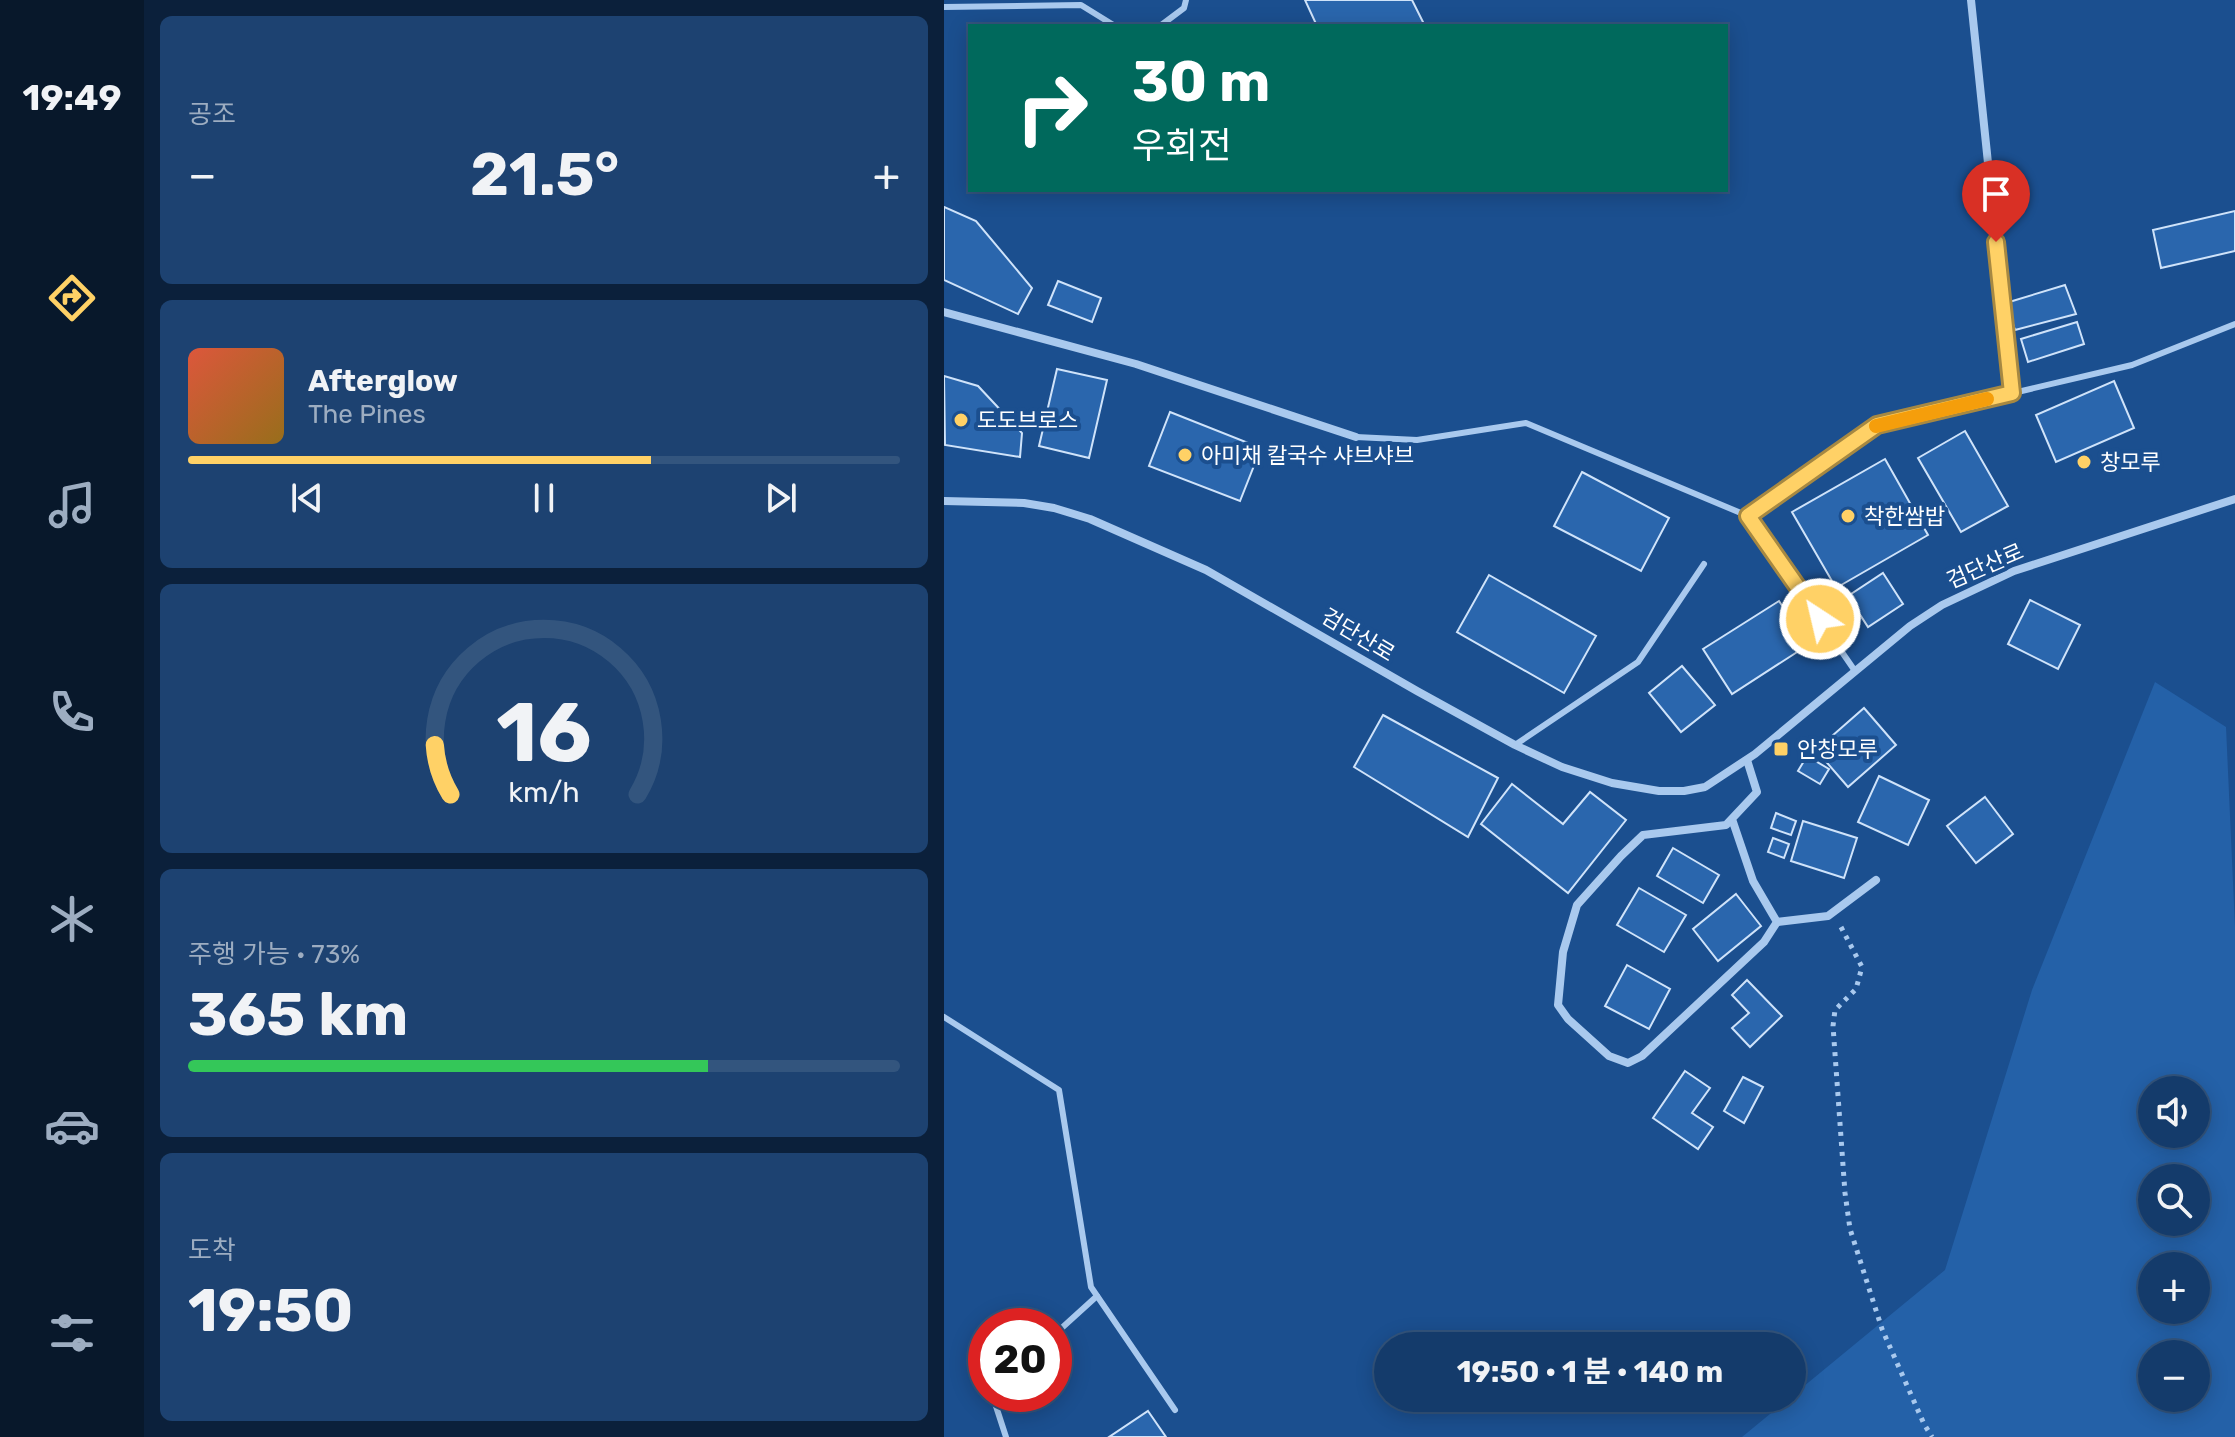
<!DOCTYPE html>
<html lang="ko">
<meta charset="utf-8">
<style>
:root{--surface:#143b6b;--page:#1d4271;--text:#f1f3f6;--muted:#9dadc1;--line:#33557e;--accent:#ffd166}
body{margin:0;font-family:Rubik,"Noto Sans KR",sans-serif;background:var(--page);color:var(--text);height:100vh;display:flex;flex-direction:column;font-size:30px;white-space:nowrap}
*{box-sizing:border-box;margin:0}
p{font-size:26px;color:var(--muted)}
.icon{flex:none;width:44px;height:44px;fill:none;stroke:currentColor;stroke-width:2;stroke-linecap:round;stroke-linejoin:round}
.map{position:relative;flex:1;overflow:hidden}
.details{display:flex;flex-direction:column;gap:16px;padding:16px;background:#0b203b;width:800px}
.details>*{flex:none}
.banner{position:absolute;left:24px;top:24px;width:760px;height:168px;border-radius:0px;box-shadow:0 4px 20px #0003,0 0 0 2px var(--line);background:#00695c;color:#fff;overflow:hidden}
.controls{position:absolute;left:1194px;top:1076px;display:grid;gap:16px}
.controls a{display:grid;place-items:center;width:72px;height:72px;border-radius:50%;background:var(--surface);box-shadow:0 4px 20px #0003,0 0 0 2px var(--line);font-size:40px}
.speed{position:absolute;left:24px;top:1308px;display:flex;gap:16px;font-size:40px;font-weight:700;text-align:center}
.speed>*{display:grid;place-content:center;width:104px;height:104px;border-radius:50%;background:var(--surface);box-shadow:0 4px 20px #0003,0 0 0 2px var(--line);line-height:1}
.speed .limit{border:12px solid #d22;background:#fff;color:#111}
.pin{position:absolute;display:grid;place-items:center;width:68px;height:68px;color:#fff;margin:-82px -34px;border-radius:50% 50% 50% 0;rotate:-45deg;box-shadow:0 0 8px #0007}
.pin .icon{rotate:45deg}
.me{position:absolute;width:88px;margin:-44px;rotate:325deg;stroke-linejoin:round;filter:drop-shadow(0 0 6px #0008)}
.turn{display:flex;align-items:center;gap:28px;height:168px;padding:0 32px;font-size:36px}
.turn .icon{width:104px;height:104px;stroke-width:2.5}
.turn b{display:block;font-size:56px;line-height:68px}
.big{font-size:60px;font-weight:700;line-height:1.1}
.details .tile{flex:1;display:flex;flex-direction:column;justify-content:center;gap:12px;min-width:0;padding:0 28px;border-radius:12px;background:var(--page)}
.details .dial{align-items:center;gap:0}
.dial svg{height:208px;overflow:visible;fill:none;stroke:var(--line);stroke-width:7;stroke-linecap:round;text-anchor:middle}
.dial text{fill:var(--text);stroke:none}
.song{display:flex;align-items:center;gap:24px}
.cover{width:96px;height:96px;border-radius:12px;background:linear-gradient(135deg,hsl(10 70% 55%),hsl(40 70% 35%))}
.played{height:8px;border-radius:4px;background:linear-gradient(90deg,var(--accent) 65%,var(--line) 65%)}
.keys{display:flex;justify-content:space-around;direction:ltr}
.heat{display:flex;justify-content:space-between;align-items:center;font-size:44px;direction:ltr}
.charge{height:12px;border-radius:6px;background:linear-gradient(90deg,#34c759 73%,var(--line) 0)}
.trip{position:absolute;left:430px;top:1332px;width:432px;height:80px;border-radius:40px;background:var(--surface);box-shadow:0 4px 20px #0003,0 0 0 2px var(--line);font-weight:700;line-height:80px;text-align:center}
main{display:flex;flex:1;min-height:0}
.tab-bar{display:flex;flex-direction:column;width:144px;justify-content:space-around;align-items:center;background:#08182b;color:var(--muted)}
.tab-bar .icon{width:56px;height:56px}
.tab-bar .selected{color:var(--accent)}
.tab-bar b{font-size:36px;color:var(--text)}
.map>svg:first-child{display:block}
.green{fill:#2461a8;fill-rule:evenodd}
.building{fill:#2a66ad;stroke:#cfe3fa;stroke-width:2}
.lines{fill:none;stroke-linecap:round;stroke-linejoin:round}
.path{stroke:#a9c9ee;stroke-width:5;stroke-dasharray:4 6;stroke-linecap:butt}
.lane{stroke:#a9c9ee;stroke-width:6}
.street{stroke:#a9c9ee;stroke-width:8}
.route-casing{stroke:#a68842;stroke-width:20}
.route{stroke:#ffd166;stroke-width:14}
.slow{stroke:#f59e0b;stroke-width:14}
.poi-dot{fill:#ffd166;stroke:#1b4f8f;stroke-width:3}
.labels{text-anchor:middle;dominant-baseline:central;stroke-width:8;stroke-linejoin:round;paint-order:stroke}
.poi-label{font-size:22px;fill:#fff;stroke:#1b4f8f;text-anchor:start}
.street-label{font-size:22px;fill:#fff;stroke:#1b4f8f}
</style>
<main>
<nav class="tab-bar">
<b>19:49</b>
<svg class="icon selected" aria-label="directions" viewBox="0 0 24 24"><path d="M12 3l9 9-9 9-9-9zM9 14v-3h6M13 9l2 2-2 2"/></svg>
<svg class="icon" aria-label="music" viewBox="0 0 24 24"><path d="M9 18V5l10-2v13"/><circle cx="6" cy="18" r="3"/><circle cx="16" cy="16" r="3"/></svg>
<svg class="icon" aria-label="phone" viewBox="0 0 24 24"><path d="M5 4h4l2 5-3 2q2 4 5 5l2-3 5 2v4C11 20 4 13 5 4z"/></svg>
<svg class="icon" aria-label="climate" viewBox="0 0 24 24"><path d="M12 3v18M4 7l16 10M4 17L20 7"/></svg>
<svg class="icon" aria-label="car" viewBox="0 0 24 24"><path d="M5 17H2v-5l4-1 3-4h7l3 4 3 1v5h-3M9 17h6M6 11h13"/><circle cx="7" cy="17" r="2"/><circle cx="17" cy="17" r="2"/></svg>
<svg class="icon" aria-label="filters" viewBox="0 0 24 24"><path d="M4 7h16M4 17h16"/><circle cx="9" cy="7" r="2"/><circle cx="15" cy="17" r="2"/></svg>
</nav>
<section class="details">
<div class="tile"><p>공조</p>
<div class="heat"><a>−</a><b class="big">21.5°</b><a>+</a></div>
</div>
<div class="tile">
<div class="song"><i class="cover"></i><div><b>Afterglow</b><p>The Pines</p></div></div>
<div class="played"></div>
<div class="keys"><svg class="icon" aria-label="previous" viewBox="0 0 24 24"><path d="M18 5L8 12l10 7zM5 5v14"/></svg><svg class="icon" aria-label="pause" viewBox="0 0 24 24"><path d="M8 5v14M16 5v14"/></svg><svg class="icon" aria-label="next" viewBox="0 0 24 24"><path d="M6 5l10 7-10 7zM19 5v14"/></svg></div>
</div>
<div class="tile dial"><svg viewBox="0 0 100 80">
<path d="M14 69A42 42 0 1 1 86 69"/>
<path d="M14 69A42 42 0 0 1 8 50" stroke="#ffd166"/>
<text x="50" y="56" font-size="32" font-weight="700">16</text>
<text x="50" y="72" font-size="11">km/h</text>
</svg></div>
<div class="tile"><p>주행 가능 · 73%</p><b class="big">365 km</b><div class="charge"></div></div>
<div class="tile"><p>도착</p><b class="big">19:50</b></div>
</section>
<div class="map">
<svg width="1291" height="1437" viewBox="0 0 1291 1437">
<rect width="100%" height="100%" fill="#1b4f8f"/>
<path class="green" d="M1211 682 1282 727 1291 927V1437H798L1001 1270 1088 990ZM1208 1090H1252V1134H1208ZM1208 1178H1252V1222H1208ZM1208 1266H1252V1310H1208ZM1208 1354H1252V1398H1208Z"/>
<g class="building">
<polygon points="361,0 468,0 480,24 373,26"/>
<polygon points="0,207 32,221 88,288 74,314 0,280"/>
<polygon points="1291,211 1291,251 1217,268 1209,230"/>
<polygon points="114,281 157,298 148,322 104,305"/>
<polygon points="1121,285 1132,314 1071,330 1062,303"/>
<polygon points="1133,322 1140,344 1084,362 1077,339"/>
<polygon points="113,369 163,380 145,458 95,446"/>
<polygon points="0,376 34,386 78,433 76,457 1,445"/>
<polygon points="1170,381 1190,428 1112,462 1092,415"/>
<polygon points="226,412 317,448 296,501 205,466"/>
<polygon points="1021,431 1064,506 1017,532 974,458"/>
<polygon points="941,459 984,535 892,588 848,512"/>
<polygon points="638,472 725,518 697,571 610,526"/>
<polygon points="939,573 959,604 924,627 904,596"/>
<polygon points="545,575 652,636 620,693 513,632"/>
<polygon points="1086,600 1136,625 1114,669 1064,644"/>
<polygon points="835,601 864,645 788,694 759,649"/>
<polygon points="738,666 771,705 737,732 705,693"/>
<polygon points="920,708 952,745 904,787 872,750"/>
<polygon points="439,715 554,778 524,837 410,767"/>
<polygon points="863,756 885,769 876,784 854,771"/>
<polygon points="935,776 985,800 964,845 914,822"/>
<polygon points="568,784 619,824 646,792 682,820 624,893 537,824"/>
<polygon points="1041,797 1069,834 1032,863 1003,826"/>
<polygon points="832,813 852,821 847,835 827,828"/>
<polygon points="859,821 913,838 900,878 847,861"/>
<polygon points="829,838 845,844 840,858 824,852"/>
<polygon points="729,848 775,875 759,903 713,876"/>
<polygon points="695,888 742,915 720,952 673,925"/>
<polygon points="792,894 817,926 774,961 749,929"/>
<polygon points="683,965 726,989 705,1029 661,1006"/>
<polygon points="803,980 838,1016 806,1047 788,1028 805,1013 788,995"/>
<polygon points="741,1071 766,1088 748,1113 769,1127 754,1149 709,1118"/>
<polygon points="799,1077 819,1087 800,1123 780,1111"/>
<polygon points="204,1411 222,1437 165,1437"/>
</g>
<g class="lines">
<polyline class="path" points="897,927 918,967 912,989 891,1010 889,1026 901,1193 906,1229 938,1329 980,1424 988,1437"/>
<g class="lane">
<polyline points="0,7 137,5 171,26"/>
<polyline points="216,26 240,8 242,0"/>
<polyline points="412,437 473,440 582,423 804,516 911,671"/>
<polyline points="804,516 933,425 1188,365 1291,324"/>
<polyline points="571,745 694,662 760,564"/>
<polyline points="0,1017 115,1090 147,1287 231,1410"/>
<polyline points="110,1335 153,1296"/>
<polyline points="48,1394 62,1437"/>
</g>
<g class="street">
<polyline points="1027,0 1068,393"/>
<polyline points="0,312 192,364 412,437"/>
<polyline points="0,501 80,503 110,508 146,519 262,570 473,691 571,745 618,767 668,783 715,791 740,791 761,787 811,754 966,626 998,605 1070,571 1291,499"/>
<polyline points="788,819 809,881 833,922 820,942 698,1056 684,1063 665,1056 624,1019 614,1005 619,952 633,905 677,856 699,835 782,825 813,792 803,760"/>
<polyline points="833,922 884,916 932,880"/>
</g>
</g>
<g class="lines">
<g class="route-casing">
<polyline id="route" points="876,619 804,516 933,425 1068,393 1052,242"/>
</g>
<use href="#route" class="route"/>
<polyline class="slow" points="932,426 1043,399"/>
</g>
<g class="poi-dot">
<circle cx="17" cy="420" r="8"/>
<circle cx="241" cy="455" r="8"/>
<circle cx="1140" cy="462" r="8"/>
<circle cx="904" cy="516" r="8"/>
<rect x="829" y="741" width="16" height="16" rx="4"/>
</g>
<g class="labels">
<g class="poi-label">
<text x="33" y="420">도도브로스</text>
<text x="257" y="455">아미채 칼국수 샤브샤브</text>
<text x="1156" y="462">창모루</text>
<text x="920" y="516">착한쌈밥</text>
<text x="853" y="749">안창모루</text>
</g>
<g class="street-label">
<text transform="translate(1041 566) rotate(-23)">검단산로</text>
<text transform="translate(414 635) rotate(31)">검단산로</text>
</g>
</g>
</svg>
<div class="controls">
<a><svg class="icon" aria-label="sound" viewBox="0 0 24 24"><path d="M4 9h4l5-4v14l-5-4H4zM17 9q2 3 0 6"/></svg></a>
<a><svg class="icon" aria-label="search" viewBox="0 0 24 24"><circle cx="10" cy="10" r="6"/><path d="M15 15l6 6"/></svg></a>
<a>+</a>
<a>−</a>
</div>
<div class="speed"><div class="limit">20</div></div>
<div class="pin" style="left:1052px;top:242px;background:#d93025"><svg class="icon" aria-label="arrive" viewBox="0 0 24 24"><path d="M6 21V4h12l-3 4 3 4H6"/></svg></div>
<svg class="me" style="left:876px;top:619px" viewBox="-20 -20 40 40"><circle r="17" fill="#ffd166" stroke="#fff" stroke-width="3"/><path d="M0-11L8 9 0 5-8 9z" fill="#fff"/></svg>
<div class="trip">19:50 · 1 분 · 140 m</div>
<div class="banner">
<div class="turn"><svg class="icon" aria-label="right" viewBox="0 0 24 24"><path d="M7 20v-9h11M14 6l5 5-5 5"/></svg><div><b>30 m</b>우회전</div></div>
</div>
</div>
</main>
